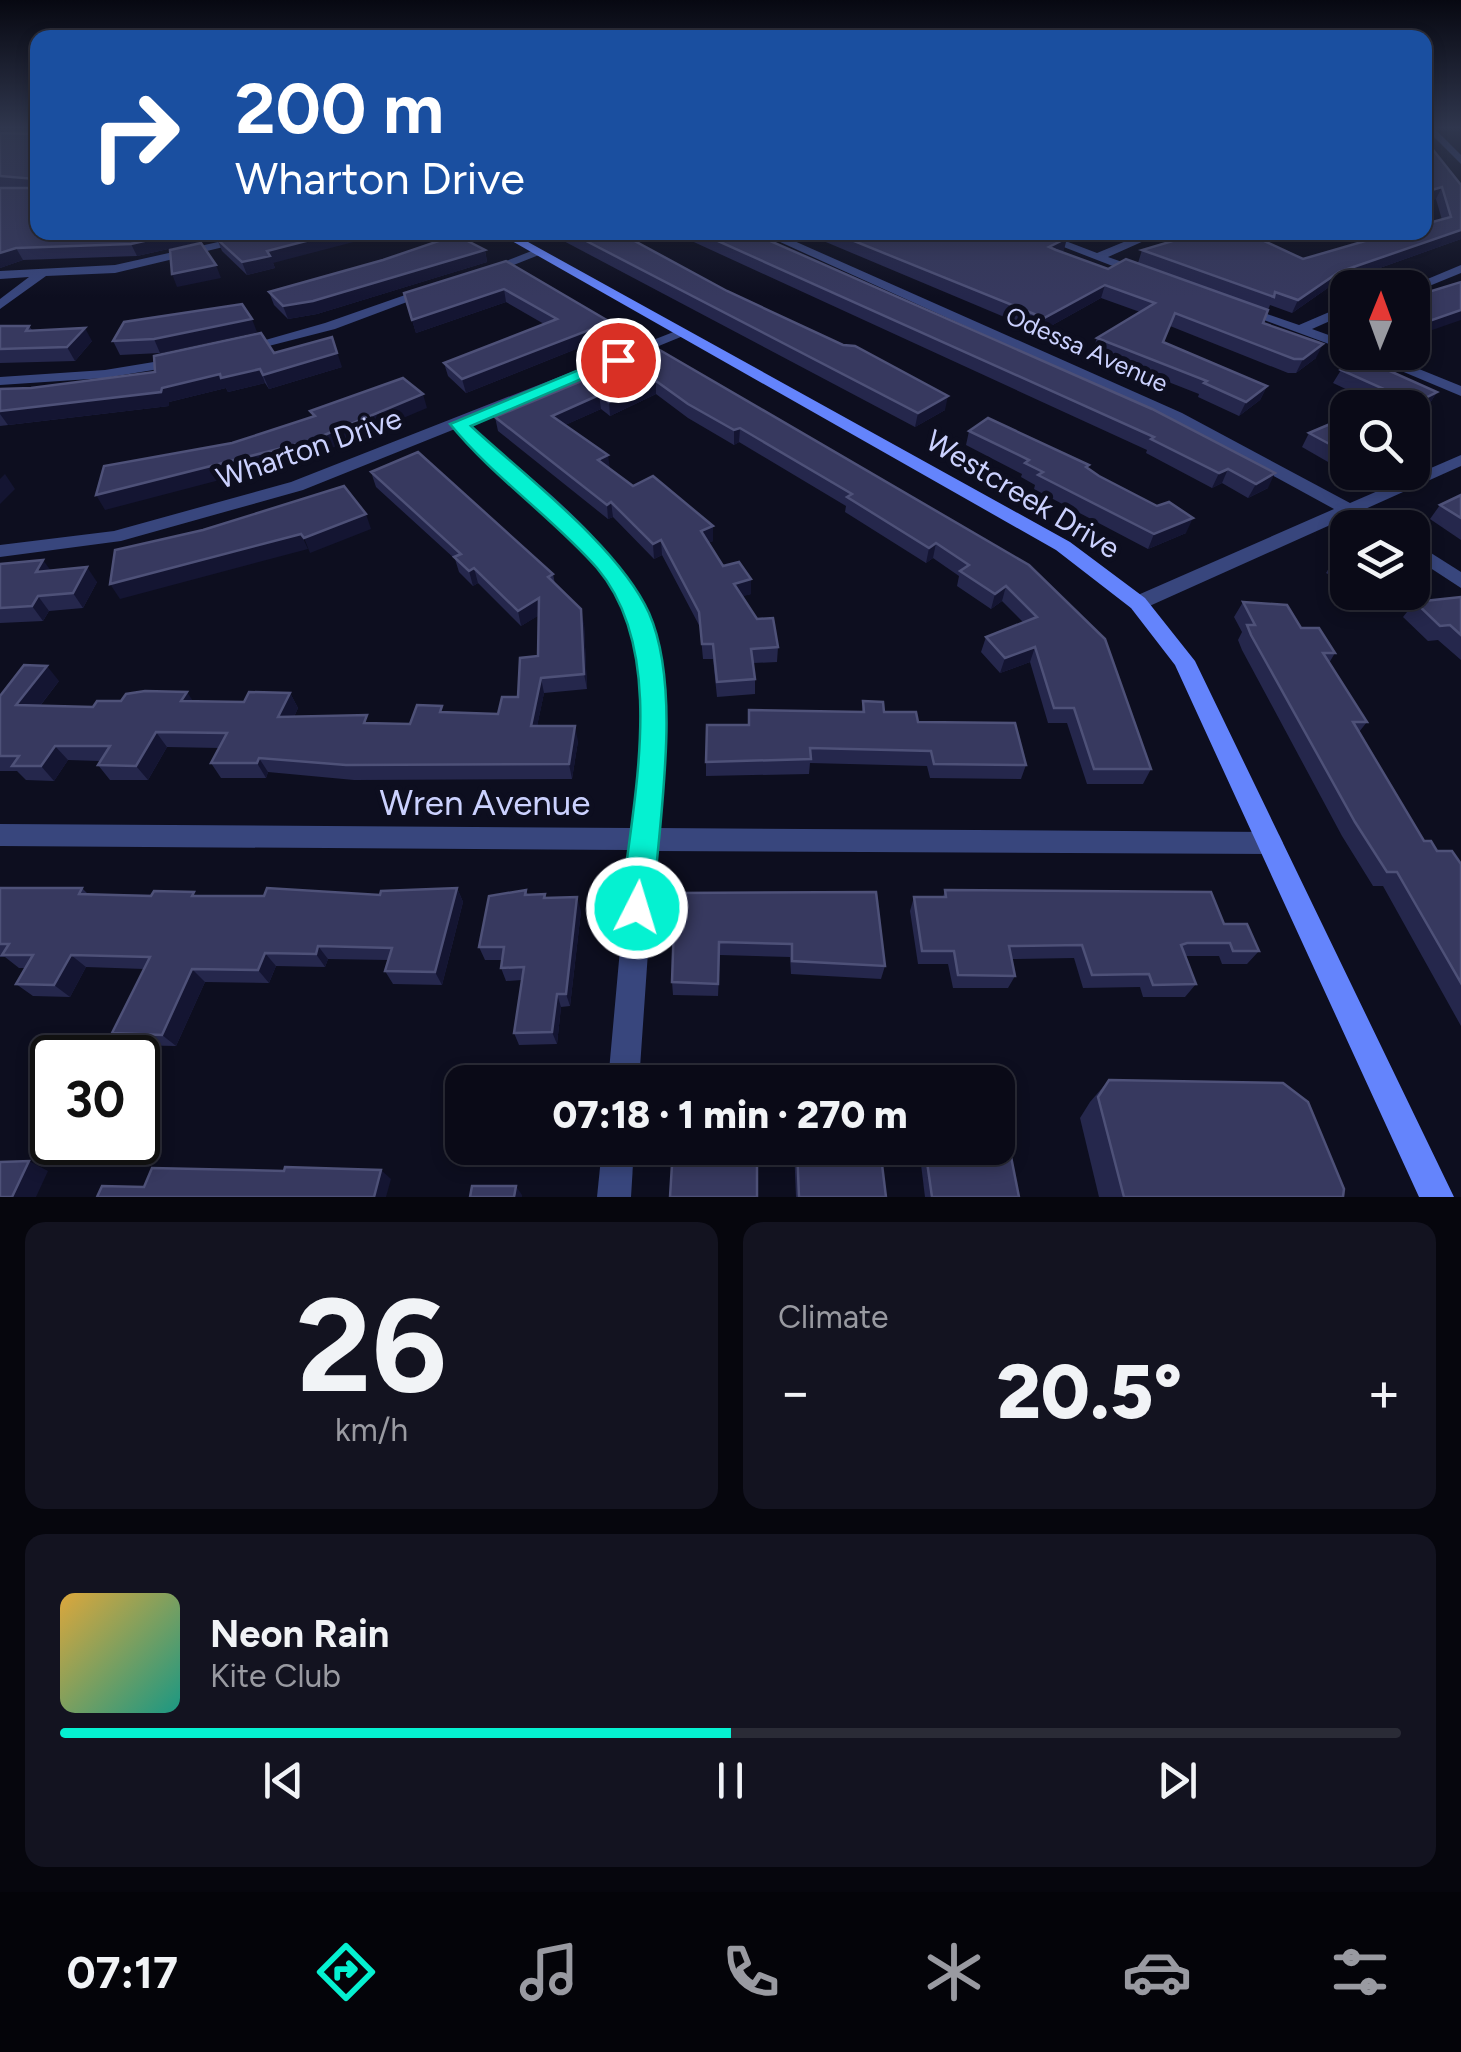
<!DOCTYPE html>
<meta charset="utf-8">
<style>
:root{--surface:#0a0a17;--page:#131320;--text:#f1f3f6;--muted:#999aa1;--line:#2a2b36;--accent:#05f1d1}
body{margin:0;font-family:Figtree,sans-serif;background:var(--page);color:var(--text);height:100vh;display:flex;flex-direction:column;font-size:38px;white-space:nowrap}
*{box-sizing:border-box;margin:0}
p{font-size:32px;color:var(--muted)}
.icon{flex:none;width:55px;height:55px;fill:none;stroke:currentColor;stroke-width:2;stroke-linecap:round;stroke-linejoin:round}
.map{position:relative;height:1197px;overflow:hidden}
.drawer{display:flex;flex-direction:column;gap:25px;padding:25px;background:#06060d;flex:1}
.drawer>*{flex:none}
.banner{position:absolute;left:30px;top:30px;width:1402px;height:210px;border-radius:20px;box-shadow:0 5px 15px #0003,0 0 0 2px var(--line);background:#1a4fa0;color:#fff;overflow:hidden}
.needle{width:65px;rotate:1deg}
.fabs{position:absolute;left:1330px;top:270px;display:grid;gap:20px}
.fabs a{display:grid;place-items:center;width:100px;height:100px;border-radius:20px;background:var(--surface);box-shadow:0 5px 15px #0003,0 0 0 2px var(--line);font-size:50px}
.speed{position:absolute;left:30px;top:1035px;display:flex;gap:20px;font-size:50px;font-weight:700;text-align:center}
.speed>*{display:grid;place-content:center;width:130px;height:130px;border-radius:50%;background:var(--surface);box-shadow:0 5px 15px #0003,0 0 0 2px var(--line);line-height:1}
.speed .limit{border:5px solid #111;border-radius:15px;background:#fff;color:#111}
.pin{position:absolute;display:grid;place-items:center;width:85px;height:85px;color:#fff;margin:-42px;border:5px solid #fff;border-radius:50%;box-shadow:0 2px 10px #0007}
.me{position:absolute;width:110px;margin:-55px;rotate:5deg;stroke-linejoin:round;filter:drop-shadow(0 0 8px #0008)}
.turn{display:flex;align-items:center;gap:35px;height:210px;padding:0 40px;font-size:45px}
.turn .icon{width:130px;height:130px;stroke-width:2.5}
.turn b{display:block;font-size:70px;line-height:85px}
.big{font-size:75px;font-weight:800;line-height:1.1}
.drawer .card{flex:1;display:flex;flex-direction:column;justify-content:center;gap:15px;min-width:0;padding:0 35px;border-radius:20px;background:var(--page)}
.drawer .dial{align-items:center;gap:0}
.dial b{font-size:130px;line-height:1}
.song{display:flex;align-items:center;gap:30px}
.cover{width:120px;height:120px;border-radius:15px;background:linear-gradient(135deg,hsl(40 70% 55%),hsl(170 70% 35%))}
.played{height:10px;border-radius:5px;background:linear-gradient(90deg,var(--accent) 50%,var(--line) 50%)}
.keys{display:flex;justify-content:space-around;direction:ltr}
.heat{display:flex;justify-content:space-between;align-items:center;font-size:55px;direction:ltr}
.drawer .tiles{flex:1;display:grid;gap:25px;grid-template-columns:1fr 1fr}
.card:last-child{grid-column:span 2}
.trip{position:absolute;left:445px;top:1065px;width:570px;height:100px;border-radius:20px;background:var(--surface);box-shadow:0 5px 15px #0003,0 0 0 2px var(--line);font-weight:800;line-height:100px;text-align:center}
.tabs{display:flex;height:160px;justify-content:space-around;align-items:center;background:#040409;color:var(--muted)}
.tabs .icon{width:70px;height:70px}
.tabs .active{color:var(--accent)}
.tabs b{font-size:45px;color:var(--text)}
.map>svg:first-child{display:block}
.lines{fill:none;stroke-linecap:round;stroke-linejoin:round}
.street{fill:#38467d;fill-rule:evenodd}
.secondary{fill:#6484fc;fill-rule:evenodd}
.wall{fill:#25274c}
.shaded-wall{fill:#141532}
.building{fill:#37395f;stroke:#4e5178;stroke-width:2.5}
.route{fill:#05f1d1;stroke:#039d88;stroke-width:2.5}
.labels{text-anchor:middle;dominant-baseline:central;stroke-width:10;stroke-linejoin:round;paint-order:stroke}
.far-street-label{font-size:25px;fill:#cbd1fe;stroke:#0d0e1f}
.street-label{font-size:30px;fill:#cbd1fe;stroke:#0d0e1f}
.near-street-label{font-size:35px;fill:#cbd1fe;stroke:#0d0e1f}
</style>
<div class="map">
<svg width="1461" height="1197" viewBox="0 0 1461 1197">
<rect width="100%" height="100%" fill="#0d0e1f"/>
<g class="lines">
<g class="street">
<polygon points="1426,129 1435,129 1461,155 1461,164"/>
<polygon points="263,232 286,232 115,273 46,276 0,309 0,299 29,277 0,279 0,271 115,265"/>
<polygon points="758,232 774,232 1182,413 1350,503 1461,455 1461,466 1363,510 1392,528 1368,528 1348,517 1145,608 1131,608 1128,603 1131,598 1334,509 1170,419"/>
<polygon points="1025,232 1042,232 1097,253 1148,232 1164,232 1108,257 1145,270 1147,273 1141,277"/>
<polygon points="534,250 544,253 488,275 478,272"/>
<polygon points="1461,265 1461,273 1417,291 1406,288"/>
<polygon points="428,287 439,290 335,329 241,353 234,349 325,323"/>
<polygon points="1348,304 1348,313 1312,329 1348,342 1348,351 1237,310 1244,306 1299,325"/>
<path d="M676 331 688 334 468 424C565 509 663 569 664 712 665 750 659 790 656 828L1270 832 1279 835 1283 843 1279 851 1270 854 655 851 639 1082H608L629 850 0 846V824L631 828C635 790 641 751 642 712 644 570 550 515 455 429L303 490 121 541 0 557V545L114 531 291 482Z"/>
<polygon points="1356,352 1377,352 1461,386 1461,396"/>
<polygon points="178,358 183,359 183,365 105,378 0,385 0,377 105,370"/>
<polygon points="1412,541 1461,572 1461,588 1412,556"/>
<polygon points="602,1148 634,1148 631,1197 597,1197"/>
</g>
<polygon class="secondary" points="496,232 510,232 1070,542 1145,598 1195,661 1454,1197 1419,1197 1175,665 1131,608 1056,550"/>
</g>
<g class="wall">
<polygon points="0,129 38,129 244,232 137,256 23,260 0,268 0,188 17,188 0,187 0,133 33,134 0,131"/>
<polygon points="1425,142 1461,239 1332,285 1292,313 1270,305 1268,310 1138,263 1142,250 1203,232 1293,232 1263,241 1303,259 1442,220 1436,199 1425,201"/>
<polygon points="557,232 618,232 945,410 915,427 558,238"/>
<polygon points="672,232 751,232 1268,488 1248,498 1222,483 1212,488 1146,453 1147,450"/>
<polygon points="802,232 1052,232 1064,250 1061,252 1263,323 1316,358 1296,373 1288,373 1170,326 1163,342 1267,386 1260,400 1239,416 1198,397 1199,394 1092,352 1097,338 1140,312 1101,298 1040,332"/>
<polygon points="1054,232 1101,232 1081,242"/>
<polygon points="217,239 273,263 275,268 247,275 222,251"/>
<polygon points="485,250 487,262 317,314 288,319 274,305 269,292"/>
<polygon points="506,261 610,322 611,335 466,393 448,376 444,363 544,324 506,302 416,333 404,293"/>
<polygon points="0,326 29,326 32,330 92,341 75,361 0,363"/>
<polygon points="257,332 160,353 120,355 113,341"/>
<polygon points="658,349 1029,565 1151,769 1143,784 1087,784 1067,723 1048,723 1030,662 1000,673 981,652 986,637 1023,622 1002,601 991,609 957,586 959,576 933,558 926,563 845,512 846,506 739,442 734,445 688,418 656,394 610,416 601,409 565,425 610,469 633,486 713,526 713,541 708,543 723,566 751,594 742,596 778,647 777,662 753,663 755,679 755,694 717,697 713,659 703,659 700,627 662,555 654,559 613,517 608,519 498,431 495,417"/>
<polygon points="274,353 342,367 269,389 265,383 228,392 226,388 169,402 169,406 0,426 0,389 31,388 155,372"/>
<polygon points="1341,370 1437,392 1428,406 1412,414 1412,408 1386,408 1333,383"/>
<polygon points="1348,422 1348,467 1342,470 1302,447 1309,433"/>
<polygon points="969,431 1088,468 1186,533 1148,549 1034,489 1035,485 1021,477 1022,474 966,445"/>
<polygon points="371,472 553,574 555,584 584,624 587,689 544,693 537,726 578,741 572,779 354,780 268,772 266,778 221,778 211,763 219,748 167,747 148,780 110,780 98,765 100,761 68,760 54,781 26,780 17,771 0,771 0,696 59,681 40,706 93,707 193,701 244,702 290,693 298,708 294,717 371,723 410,724 444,712 498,714 518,697 538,656 539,615 521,626 478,583 473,586 459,572 455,559 376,487"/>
<polygon points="1461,495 1461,540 1430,519 1440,505"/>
<polygon points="1348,552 1348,586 1326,573 1335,558"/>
<polygon points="0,564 50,570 97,582 83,608 49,611 43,621 0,623"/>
<polygon points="1359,592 1406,592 1380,605"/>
<polygon points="1461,597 1461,660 1438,640 1428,641 1403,617 1415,602"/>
<polygon points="1243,602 1301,628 1335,653 1329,663 1367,722 1359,732 1424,841 1437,851 1461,864 1461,1026 1383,886 1373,886 1342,836 1242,650 1238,640 1242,632 1234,617"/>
<polygon points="863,701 884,712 918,722 1026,765 1021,779 930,778 927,766 810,763 809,774 706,776 706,762 749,725 862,712"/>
<polygon points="0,888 82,888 88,894 242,896 380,895 457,888 463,902 442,985 393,984 385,971 388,960 328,959 325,967 276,966 269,983 205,982 176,1046 127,1045 112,1033 144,969 86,967 70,997 33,996 16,984 26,968 19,968 5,957 0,957"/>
<polygon points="526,890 528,895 545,894 546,898 581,911 570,1006 561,1007 557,1044 519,1045 514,1033 522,980 506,981 501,968 502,960 485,960 479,947"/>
<polygon points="945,890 1224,924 1259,951 1247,964 1222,964 1219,956 1185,956 1196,984 1185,997 1143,997 1140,987 1083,988 1074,958 1011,959 1015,976 1008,988 953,988 948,964 918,964 910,911 914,897 943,897"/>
<polygon points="675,893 885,966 881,979 791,974 790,957 720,955 718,996 673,995 672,982"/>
<polygon points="1109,1080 1343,1197 1099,1197 1080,1118 1090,1102"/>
<polygon points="794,1148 880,1148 886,1197 796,1197"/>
<polygon points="919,1148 998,1148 1019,1197 925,1197"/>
</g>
<g class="shaded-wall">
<polygon points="1442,187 1436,199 1425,201 1425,196 1428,191"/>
<polygon points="1461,230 1461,239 1332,285 1292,313 1298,300 1339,272"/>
<polygon points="184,232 244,232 137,256 131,244"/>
<polygon points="341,232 392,232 273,263 275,268 247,275 242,262 267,251"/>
<polygon points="1084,232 1101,232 1081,242"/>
<polygon points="1256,232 1293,232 1244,247 1249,234"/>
<polygon points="1067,238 1064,250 1046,259 1049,247"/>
<polygon points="16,248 23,260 0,268 0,253"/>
<polygon points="485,250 487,262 317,314 288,319 283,306"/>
<polygon points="216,265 221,278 177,287 172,274"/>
<polygon points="1105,285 1101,298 1040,332 1044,318"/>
<polygon points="504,289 506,302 416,333 412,320"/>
<polygon points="1461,310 1461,320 1412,337 1412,327"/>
<polygon points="252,319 257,332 160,353 154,339"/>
<polygon points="610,322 611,335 466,393 462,379"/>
<polygon points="85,328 92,341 75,361 67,347"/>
<polygon points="332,337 342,367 269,389 263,375"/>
<polygon points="1323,344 1316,358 1296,373 1303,359"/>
<polygon points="260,369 265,383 228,392 226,388 169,402 169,406 8,425 0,414 0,411 162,388 220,374"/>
<polygon points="656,381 656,394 610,416 609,402"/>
<polygon points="1267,386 1260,400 1239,416 1246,402"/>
<polygon points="1437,392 1428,406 1412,414 1412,408 1415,403"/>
<polygon points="423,394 427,408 315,455 105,510 96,495"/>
<polygon points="599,395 601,409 554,430 552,416"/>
<polygon points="948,396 945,410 915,427 918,413"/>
<polygon points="740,428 739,442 734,445 734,430"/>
<polygon points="608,455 610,469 598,460"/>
<polygon points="1228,469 1222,483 1212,488 1219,473"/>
<polygon points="1275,473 1268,488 1248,498 1256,484"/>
<polygon points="5,474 15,489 0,504 0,479"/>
<polygon points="611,502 613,517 608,519 607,505"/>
<polygon points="366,514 371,529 310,553 304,538"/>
<polygon points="1193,518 1186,533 1148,549 1154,534"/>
<polygon points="713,526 713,541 701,546 701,531"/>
<polygon points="301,534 308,549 120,599 110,584"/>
<polygon points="661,540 662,555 654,559 653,544"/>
<polygon points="936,543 933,558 926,563 929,548"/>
<polygon points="43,560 54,575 36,572"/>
<polygon points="87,567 97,582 83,608 73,593"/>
<polygon points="474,568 478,583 473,586 469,571"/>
<polygon points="751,579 751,594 734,599 734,584"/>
<polygon points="1006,586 1002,601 991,609 995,594"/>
<polygon points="1388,592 1406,592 1380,605"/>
<polygon points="38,596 49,611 43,621 32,606"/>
<polygon points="539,598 543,613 521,626 518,611"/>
<polygon points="581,609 584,624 587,689 584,674"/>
<polygon points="1035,647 1030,662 1000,673 1005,658"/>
<polygon points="47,666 59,681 29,720 16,705"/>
<polygon points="541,678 544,693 534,741 531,726"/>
<polygon points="187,692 197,707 181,701"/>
<polygon points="290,693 298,708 287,732 278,717"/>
<polygon points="575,726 578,741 572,779 569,764"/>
<polygon points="156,732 167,747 148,780 136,766"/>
<polygon points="55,746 68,760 54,781 41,766"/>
<polygon points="259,758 268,772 266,778 257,763"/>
<polygon points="457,888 463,902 442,985 435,972"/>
<polygon points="577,897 581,911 570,1006 566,994"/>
<polygon points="318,946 328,959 325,967 316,954"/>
<polygon points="265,953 276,966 269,983 258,970"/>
<polygon points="71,955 86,967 70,997 54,985"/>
<polygon points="192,969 205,982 176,1046 162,1035"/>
<polygon points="557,994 561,1007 557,1044 552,1032"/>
<polygon points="29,1161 48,1171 36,1197 12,1197"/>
<polygon points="381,1170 391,1179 386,1197 374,1197"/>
<polygon points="516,1186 522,1195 522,1197 514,1197"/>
</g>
<g class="building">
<polygon points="35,129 38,129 38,232 184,232 131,244 16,248 0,253 0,188 32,188 36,179 0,176 0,133 33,134"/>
<polygon points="1426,141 1461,185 1461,230 1339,272 1298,300 1275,292 1274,297 1142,250 1203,232 1256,232 1249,234 1303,259 1396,232 1425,232 1425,224 1451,217 1442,187 1428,191 1428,175 1425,174 1425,142"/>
<polygon points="245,232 341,232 267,251 270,256 242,262 217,239"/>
<polygon points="569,232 618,232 727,291 843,345 855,346 948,396 918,413"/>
<polygon points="698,232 750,232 1152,409 1275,473 1256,484 1228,469 1219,473 1151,439 1154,437"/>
<polygon points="832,232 1052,232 1067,238 1049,247 1056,250 1108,269 1126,259 1268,310 1263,323 1323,344 1303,359 1294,359 1175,313 1163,342 1267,386 1246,402 1204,383 1207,381 1097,338 1155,303 1105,285 1044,318"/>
<polygon points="456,235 485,250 313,301 283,306 269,292 383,260"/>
<polygon points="201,243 216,265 172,274 170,250"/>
<polygon points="506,261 610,322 462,379 444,363 557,319 504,289 412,320 404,293"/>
<polygon points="1461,282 1461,310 1412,327 1412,297"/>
<polygon points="242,304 252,319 154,339 113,341 124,322"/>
<polygon points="0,326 29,326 26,331 85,328 67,347 0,349"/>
<polygon points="261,333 274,353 332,337 337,353 263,375 260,369 221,378 220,374 162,388 161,392 0,411 0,389 31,388 155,372 154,356"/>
<polygon points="658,349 1029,565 1105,639 1151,769 1094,769 1074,708 1054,708 1035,647 1005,658 986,637 1037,617 1006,586 995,594 960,571 969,565 936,543 929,548 847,497 852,494 740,428 734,430 688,404 656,381 609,402 599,395 552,416 608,455 598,460 633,486 653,476 713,526 701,531 723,566 739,562 751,579 734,584 757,619 773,618 778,647 751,649 755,679 717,682 713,644 702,644 699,612 661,540 653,544 611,502 607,505 495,417"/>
<polygon points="1363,359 1437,392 1415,403 1341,370"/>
<polygon points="403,378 423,394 310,441 96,495 104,466 232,443 315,416 310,411"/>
<polygon points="988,418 1089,465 1086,467 1099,476 1157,506 1169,502 1193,518 1154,534 1038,475 1043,472 1025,463 1029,460 969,431"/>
<polygon points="1342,419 1348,422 1348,454 1309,433"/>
<polygon points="418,452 553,574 548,577 581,609 584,674 541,678 531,726 575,726 569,764 346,765 259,758 257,763 211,763 227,733 156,732 136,766 98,765 110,746 55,746 41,766 12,766 19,756 0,756 0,696 24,665 47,666 16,705 93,707 97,701 121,701 126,694 145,691 187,692 181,701 244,702 249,692 290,693 278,717 367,715 364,723 410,724 417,705 442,706 440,712 498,714 502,697 518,697 520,658 538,656 539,598 518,611 474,568 469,571 454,557 461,554 371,472"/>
<polygon points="344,486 366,514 304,538 301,534 110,584 115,550 203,530"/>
<polygon points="1461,495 1461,518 1440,505"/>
<polygon points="1348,552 1348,565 1335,558"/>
<polygon points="43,560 36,572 87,567 73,593 38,596 32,606 0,608 0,564"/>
<polygon points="1461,597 1461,635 1450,625 1440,626 1415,602"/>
<polygon points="1243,602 1287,605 1301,628 1319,628 1335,653 1323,653 1367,722 1353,722 1424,841 1431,841 1437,851 1452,851 1461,864 1461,983 1397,872 1387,872 1355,822 1251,635 1247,625 1255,625"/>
<polygon points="863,701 883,702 884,712 916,712 918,722 1015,723 1026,765 934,764 931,751 810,748 811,759 706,762 707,725 749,725 749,710 864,712"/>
<polygon points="0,888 82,888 79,894 151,896 154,891 194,892 192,896 264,896 267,888 380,895 381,891 457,888 435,972 385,971 392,948 318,946 316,954 265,953 258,970 192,969 162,1035 112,1033 150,957 71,955 54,985 16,984 33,955 2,955 9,944 0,944"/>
<polygon points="526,890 525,895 545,894 544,898 577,897 566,994 557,994 552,1032 514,1033 524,967 501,968 504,947 479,947 489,896"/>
<polygon points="945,890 1211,892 1224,924 1247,924 1259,951 1233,951 1230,943 1187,943 1181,945 1196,984 1153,985 1149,974 1092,975 1082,945 1009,946 1015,976 958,975 954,951 922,951 914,897 946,897"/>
<polygon points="876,892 885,966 792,961 792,944 719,942 718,984 672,982 675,893"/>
<polygon points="1109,1080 1283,1083 1308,1102 1344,1189 1343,1197 1124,1197 1098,1097"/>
<polygon points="998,1116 1003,1116 1019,1197 932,1197 925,1148 998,1148"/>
<polygon points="673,1148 757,1148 757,1197 670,1197"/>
<polygon points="797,1148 880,1148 886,1197 799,1197"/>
<polygon points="29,1161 12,1197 0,1197 0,1162"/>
<polygon points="285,1167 381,1170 374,1197 97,1197 102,1186 144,1187 152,1168 284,1171"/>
<polygon points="472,1186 516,1186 514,1197 470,1197"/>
</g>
<linearGradient id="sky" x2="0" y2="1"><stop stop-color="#070811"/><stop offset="0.43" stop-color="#2f364d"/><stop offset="1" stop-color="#2f364d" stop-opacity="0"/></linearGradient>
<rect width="1461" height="297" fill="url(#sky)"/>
<path class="route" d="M612 356 626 360 471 426C524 475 620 548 649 613 683 690 658 824 653 908L648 919 637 923 626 919 621 908C631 806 670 654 597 568 552 517 493 477 450 424Z"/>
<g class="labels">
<g class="far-street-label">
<text transform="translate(1087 349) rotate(24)">Odessa Avenue</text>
</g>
<g class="street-label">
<text transform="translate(309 448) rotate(-19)">Wharton Drive</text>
<text transform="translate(1023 494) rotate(31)">Westcreek Drive</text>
</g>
<g class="near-street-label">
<text x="485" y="803">Wren Avenue</text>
</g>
</g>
</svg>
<div class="fabs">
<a><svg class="needle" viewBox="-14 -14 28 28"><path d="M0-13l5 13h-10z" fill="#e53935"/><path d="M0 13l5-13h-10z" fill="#999aa1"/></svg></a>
<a><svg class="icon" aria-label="search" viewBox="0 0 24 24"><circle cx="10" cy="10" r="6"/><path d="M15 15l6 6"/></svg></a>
<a><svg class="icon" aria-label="layers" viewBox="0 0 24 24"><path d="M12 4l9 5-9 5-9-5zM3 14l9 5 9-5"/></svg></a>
</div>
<div class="speed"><div class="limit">30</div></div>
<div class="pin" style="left:618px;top:360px;background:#d93025"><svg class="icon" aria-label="arrive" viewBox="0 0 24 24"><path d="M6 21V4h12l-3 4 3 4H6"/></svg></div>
<svg class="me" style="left:637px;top:908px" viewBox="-20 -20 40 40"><circle r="17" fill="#05f1d1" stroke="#fff" stroke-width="3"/><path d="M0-11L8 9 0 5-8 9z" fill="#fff"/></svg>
<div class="trip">07:18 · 1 min · 270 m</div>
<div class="banner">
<div class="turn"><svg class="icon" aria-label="right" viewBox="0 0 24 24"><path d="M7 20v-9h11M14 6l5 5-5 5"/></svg><div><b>200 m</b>Wharton Drive</div></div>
</div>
</div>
<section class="drawer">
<div class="tiles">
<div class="card dial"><b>26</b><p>km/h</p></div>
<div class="card"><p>Climate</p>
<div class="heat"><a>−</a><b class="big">20.5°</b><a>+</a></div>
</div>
<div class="card">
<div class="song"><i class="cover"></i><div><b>Neon Rain</b><p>Kite Club</p></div></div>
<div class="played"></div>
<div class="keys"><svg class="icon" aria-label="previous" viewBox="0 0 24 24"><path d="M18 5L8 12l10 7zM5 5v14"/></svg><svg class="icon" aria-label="pause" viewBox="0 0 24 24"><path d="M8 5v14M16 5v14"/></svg><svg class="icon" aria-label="next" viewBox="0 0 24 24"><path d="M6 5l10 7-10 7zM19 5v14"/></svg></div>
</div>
</div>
</section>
<nav class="tabs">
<b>07:17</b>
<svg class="icon active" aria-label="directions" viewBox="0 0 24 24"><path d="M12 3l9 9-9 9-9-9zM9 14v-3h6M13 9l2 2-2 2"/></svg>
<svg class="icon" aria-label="music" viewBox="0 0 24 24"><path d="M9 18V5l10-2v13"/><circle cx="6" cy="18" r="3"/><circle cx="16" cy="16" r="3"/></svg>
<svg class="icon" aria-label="phone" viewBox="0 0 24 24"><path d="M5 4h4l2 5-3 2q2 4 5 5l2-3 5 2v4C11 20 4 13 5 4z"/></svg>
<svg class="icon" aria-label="climate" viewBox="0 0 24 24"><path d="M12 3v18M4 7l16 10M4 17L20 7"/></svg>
<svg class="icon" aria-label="car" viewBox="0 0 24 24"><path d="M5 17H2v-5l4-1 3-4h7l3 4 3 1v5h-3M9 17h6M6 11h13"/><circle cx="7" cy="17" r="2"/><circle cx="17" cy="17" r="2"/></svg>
<svg class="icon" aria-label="filters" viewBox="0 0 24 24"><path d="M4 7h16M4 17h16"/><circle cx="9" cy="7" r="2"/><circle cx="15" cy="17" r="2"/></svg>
</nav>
